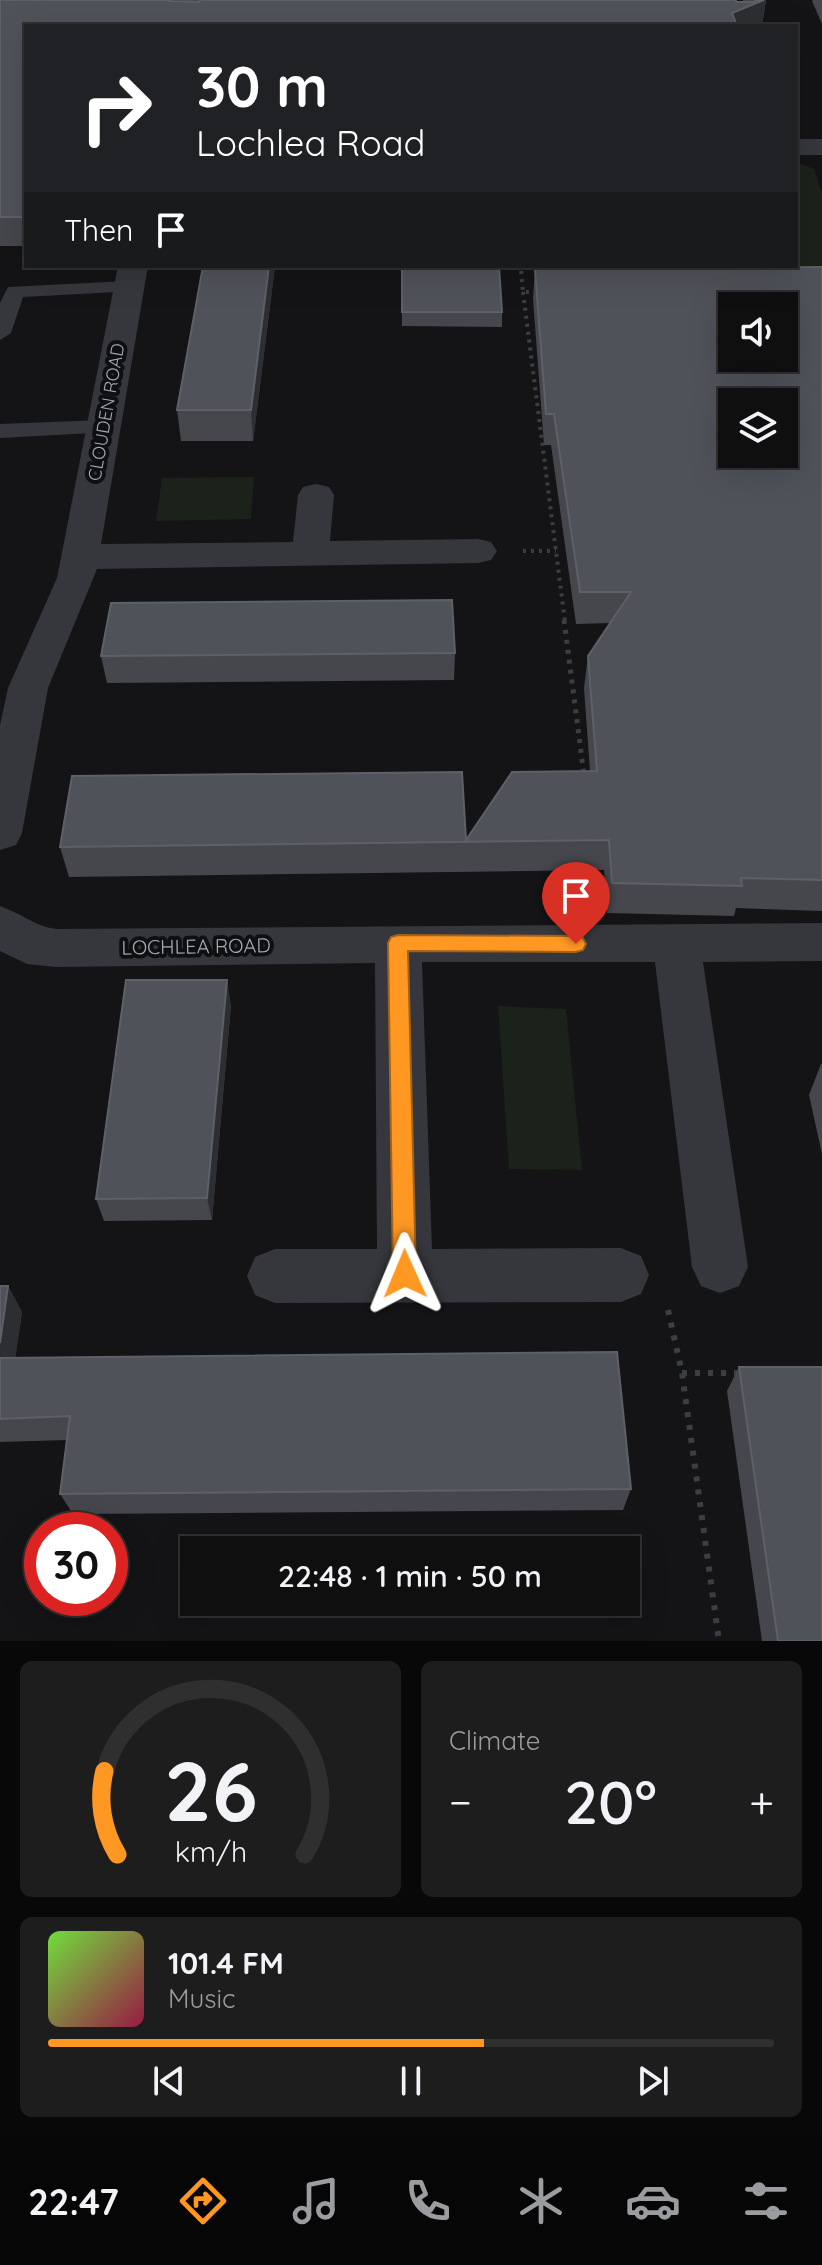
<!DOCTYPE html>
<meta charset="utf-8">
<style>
:root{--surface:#0f0f10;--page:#1d1d1e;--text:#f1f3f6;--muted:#9b9c9f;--line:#2f2f30;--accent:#ff9723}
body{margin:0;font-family:Quicksand,sans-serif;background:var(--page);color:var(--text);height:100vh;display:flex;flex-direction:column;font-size:30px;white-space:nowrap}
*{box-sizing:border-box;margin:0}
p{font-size:26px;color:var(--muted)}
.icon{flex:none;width:44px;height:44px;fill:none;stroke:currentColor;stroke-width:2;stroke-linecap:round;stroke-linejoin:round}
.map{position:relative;height:1641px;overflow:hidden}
.sheet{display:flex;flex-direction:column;gap:20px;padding:20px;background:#080809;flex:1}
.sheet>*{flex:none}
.top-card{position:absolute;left:24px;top:24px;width:774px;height:244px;border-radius:0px;box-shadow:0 8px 32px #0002,0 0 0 2px var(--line);background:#202124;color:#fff;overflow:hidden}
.buttons{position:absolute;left:718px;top:292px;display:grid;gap:16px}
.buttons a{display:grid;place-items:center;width:80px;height:80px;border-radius:0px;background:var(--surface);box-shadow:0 8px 32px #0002,0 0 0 2px var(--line);font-size:40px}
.speed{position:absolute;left:24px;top:1512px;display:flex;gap:16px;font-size:40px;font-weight:700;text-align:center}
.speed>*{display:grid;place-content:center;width:104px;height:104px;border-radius:50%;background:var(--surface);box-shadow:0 8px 32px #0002,0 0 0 2px var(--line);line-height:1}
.speed .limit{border:12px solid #d22;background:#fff;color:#111}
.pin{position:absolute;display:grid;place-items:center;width:68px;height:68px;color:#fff;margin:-82px -34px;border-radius:50% 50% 50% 0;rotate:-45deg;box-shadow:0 0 8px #0007}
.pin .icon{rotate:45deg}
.me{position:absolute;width:88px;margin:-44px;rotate:359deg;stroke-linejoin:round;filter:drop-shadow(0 0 6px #0008)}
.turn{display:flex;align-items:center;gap:28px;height:168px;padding:0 40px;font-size:36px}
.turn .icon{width:104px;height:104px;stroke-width:2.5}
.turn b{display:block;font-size:56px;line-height:68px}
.then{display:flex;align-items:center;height:76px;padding:0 40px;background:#0003;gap:16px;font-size:30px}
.big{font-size:60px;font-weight:600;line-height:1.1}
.sheet .widget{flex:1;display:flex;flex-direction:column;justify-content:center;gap:12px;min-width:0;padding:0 28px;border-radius:12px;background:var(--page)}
.sheet .dial{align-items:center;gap:0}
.dial svg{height:208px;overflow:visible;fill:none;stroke:var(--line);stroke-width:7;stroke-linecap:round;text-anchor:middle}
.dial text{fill:var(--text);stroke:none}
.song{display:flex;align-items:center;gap:24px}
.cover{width:96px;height:96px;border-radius:12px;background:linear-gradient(135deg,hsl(100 70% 55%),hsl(340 70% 35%))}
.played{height:8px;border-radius:4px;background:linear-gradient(90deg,var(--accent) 60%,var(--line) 60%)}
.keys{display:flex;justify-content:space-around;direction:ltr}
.heat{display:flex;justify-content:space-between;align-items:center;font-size:44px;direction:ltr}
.sheet .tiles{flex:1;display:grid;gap:20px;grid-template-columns:1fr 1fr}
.widget:last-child{grid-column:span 2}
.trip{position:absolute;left:180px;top:1536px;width:460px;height:80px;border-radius:0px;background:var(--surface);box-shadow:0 8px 32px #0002,0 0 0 2px var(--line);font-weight:600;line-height:80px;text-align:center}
.dock{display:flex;height:128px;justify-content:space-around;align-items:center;background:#060606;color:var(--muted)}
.dock .icon{width:56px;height:56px}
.dock .on{color:var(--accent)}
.dock b{font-size:36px;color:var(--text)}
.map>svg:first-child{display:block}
.green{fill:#1a221a}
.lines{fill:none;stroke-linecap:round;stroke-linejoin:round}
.path-far3{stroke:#3b3e43;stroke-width:3;stroke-dasharray:2 4;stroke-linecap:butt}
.path-far2{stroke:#3b3e43;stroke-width:4;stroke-dasharray:3 5;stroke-linecap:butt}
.path-far1{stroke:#3b3e43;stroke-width:5;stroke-dasharray:4 6;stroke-linecap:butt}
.path{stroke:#3b3e43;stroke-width:6;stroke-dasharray:5 8;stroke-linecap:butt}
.service{fill:#35373c;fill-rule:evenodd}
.minor{fill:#35373c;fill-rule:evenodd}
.wall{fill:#45474c}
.shaded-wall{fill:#2d2e32}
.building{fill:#4f5258;stroke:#5d6067;stroke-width:2;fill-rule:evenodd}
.route{fill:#ff9723;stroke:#a66217;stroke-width:2}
.labels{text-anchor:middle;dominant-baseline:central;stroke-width:8;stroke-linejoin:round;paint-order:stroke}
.far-street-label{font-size:18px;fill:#a4adb8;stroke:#0f0f11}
.street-label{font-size:20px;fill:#a4adb8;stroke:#0f0f11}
</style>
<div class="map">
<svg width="822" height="1641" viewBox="0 0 822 1641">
<rect width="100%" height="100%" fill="#141416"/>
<g class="green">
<polygon points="796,162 814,169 822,193 822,282 711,283 648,266 796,266"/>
<polygon points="254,477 251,519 156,521 162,478"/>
<polygon points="498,1006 566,1009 582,1170 509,1169"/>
</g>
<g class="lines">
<g class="path-far3">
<polyline points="521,266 522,273"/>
<polyline points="620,266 635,270"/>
</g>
<g class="path-far2">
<polyline points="521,271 523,292 537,292"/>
<polyline points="523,292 565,622"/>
<polyline points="523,551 556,551"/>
</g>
<g class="path-far1">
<polyline points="564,620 584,775"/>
<polyline points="595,865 599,890"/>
</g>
<g class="path">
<polyline points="668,1310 682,1373 719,1641"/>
<polyline points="682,1373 741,1373"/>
</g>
<g class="service">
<polygon points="128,281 135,283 139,287 135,291 23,297 11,333 0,340 0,303 8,287"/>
<polygon points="103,420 111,422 115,427 111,432 0,438 0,424"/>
</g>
<g class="minor">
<rect x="796" y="139" width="26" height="16"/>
<polygon points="118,266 148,266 101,544 293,542 298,495 303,487 316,484 329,487 334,495 330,541 478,539 491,542 497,551 491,560 478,563 97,569 48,688 22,833 16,845 0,850 0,725 8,688 57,578"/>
<path d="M0 906C21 913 34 926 56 929L822 923V961L703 962 748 1267 739 1286 720 1293 701 1286 692 1267 655 962H422L432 1249 621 1248 641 1256 649 1275 641 1294 621 1302 275 1303 255 1295 247 1276 255 1257 275 1249H377L375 963 56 967 27 964 0 951Z"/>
</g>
</g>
<g class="wall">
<polygon points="0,0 736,0 736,2 743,2 743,0 766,0 762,26 26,26 26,246 0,246"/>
<polygon points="813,0 822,0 822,24 812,1"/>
<polygon points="275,266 253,441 181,441 177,410"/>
<polygon points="402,266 502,312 502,327 402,326"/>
<polygon points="822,267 822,911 736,908 734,916 607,913 604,870 69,877 60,847 466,840 590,771 584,688 588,656 610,623 576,624 551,445 544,445 533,299 535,269"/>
<polygon points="455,653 454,680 107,683 101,656"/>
<polygon points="231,1005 212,1220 104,1221 96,1199"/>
<polygon points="821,1064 822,1064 822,1154 809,1095"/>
<polygon points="0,1286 8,1286 22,1312 15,1358 631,1489 623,1510 73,1514 60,1494 67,1440 0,1442"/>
<polygon points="739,1367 822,1641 762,1641 727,1391"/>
</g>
<g class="shaded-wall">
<polygon points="764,0 766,0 762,26 730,26 732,13"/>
<polygon points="269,266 275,266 253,441 251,410"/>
<polygon points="227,980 231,1005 212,1220 207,1198"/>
<polygon points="8,1286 22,1312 12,1382 0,1362 0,1343"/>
</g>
<g class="building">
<polygon points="0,0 171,0 170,1 199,2 200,0 736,0 736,2 754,2 756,0 764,0 732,13 737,26 26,26 26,217 0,217"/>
<polygon points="203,266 269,266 251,410 177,410"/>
<polygon points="402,266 499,266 502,312 402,312"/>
<path d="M822 267V880L741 878 742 886 612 883 609 840 60 847 72 776 462 772 466 840 512 772 597 771 588 656 631 592H580L554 414H546L535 269ZM732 306H784V358H732ZM732 402H784V454H732Z"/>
<polygon points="452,600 455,653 101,656 111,603"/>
<polygon points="126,980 227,980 207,1198 96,1199"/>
<polygon points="0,1286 8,1286 0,1343"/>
<polygon points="617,1352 631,1489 60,1494 70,1416 0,1419 0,1358"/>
<polygon points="739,1367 822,1367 822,1641 778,1641"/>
</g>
<polygon class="route" points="398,935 576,936 583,938 586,944 583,950 576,952 408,951 416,1274 413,1282 405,1285 397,1282 393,1274 388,943 391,937"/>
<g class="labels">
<g class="far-street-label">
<text transform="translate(106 412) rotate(-80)">CLOUDEN ROAD</text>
</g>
<g class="street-label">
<text transform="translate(196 946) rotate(-1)">LOCHLEA ROAD</text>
</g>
</g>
</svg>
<div class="buttons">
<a><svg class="icon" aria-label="sound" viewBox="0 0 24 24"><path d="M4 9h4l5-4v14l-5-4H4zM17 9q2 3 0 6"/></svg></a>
<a><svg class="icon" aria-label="layers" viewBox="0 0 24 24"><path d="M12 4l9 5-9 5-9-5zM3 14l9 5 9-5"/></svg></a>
</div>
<div class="speed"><div class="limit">30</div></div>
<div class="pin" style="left:576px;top:944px;background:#d93025"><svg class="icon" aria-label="arrive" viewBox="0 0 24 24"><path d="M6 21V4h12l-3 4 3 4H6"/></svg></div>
<svg class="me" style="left:405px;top:1274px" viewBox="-20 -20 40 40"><path d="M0-17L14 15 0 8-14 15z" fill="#ff9723" stroke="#fff" stroke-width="4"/></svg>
<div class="trip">22:48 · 1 min · 50 m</div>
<div class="top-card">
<div class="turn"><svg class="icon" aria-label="right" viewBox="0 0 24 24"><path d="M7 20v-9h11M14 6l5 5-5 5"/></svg><div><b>30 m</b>Lochlea Road</div></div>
<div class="then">Then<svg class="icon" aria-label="arrive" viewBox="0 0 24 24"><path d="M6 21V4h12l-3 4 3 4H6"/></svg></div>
</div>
</div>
<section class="sheet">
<div class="tiles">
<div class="widget dial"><svg viewBox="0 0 100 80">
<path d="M14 69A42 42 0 1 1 86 69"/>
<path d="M14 69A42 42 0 0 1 9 37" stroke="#ff9723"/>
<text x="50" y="56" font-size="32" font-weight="700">26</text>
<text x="50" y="72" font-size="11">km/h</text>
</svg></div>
<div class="widget"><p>Climate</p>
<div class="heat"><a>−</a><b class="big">20°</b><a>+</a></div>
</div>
<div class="widget">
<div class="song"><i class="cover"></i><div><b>101.4 FM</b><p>Music</p></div></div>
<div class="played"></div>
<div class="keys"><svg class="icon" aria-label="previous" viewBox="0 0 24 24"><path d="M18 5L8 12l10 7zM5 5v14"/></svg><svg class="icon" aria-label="pause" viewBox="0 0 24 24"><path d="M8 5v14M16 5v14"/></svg><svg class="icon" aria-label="next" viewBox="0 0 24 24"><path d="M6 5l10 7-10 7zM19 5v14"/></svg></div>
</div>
</div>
</section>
<nav class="dock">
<b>22:47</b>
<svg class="icon on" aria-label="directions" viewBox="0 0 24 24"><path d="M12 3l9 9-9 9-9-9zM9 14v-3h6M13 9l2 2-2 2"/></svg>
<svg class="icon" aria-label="music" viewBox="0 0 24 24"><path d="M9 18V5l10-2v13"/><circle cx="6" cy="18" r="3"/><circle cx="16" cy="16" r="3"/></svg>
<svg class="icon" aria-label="phone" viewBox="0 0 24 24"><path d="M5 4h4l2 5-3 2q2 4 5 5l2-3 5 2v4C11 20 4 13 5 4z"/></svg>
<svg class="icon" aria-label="climate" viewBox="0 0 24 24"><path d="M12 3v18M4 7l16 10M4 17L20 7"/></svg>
<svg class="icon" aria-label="car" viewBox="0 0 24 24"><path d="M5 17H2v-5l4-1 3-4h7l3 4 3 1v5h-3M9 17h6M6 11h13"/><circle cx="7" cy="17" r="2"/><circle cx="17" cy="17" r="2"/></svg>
<svg class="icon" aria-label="filters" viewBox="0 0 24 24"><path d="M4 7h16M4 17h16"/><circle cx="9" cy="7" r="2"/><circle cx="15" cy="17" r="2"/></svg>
</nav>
